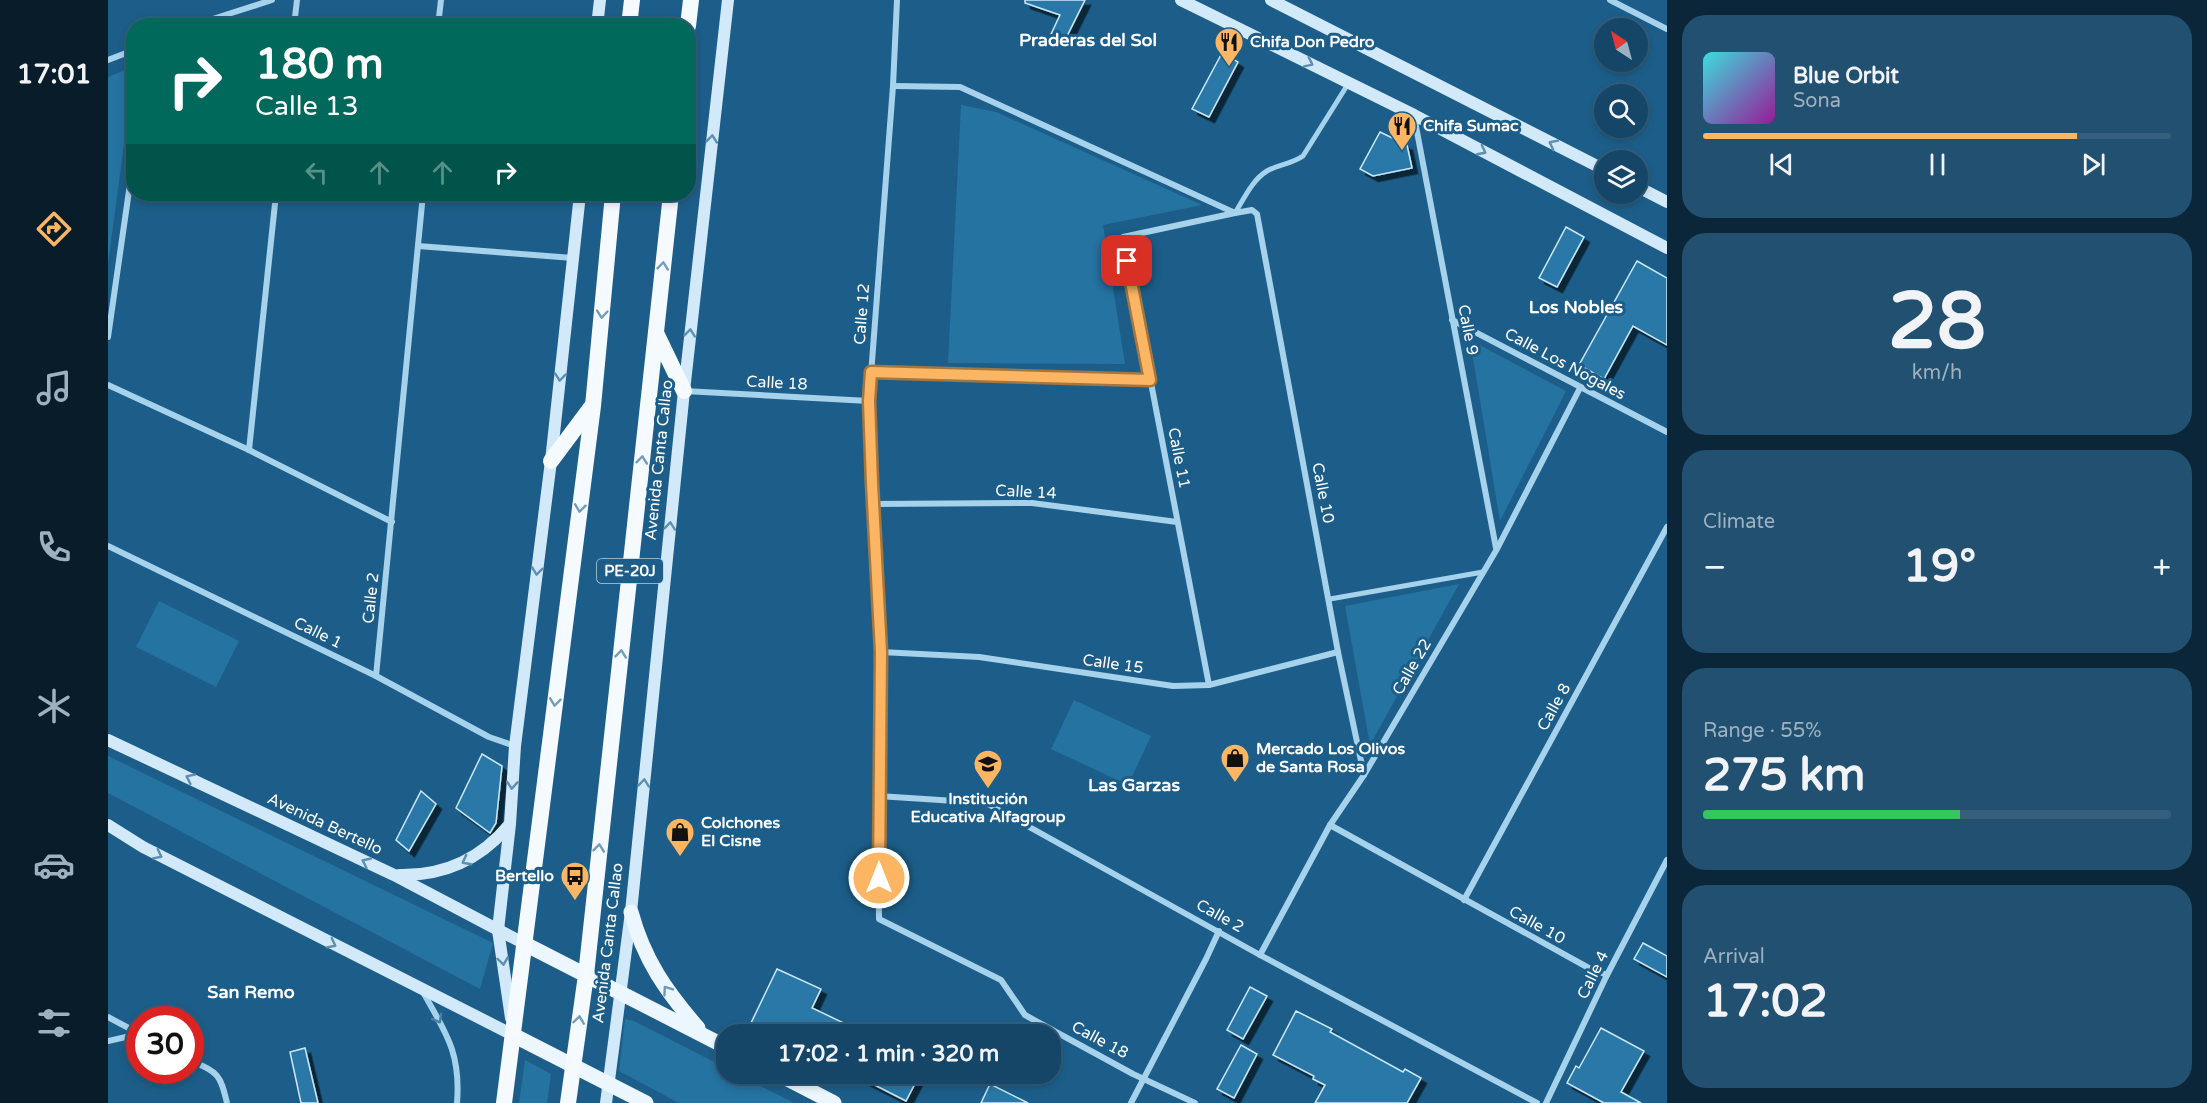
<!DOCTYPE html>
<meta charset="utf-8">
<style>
:root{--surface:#154667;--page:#225070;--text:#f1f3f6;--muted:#9db1c0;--line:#345e7b;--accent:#fcb663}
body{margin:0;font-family:"Varela Round",sans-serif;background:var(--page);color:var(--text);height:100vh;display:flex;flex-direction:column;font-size:22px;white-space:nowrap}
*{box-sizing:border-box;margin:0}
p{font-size:20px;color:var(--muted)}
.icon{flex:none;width:33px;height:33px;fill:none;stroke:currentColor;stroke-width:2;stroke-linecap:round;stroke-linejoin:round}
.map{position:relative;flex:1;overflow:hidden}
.drawer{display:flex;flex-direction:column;gap:15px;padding:15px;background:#0c2639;width:540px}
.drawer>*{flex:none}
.banner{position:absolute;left:18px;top:18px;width:570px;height:183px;border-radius:24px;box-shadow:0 3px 9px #0003,0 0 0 2px var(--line);background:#00695c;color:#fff;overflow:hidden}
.needle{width:39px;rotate:324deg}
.fabs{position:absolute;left:1486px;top:18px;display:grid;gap:12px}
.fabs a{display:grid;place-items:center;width:54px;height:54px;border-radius:50%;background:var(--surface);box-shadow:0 3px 9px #0003,0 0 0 2px var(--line);font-size:30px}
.speed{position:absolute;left:18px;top:1006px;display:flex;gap:12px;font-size:30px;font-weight:700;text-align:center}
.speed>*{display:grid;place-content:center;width:78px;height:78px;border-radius:50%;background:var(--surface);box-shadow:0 3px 9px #0003,0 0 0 2px var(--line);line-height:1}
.speed .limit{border:9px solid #d22;background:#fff;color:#111}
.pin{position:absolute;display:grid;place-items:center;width:51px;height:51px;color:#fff;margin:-26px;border-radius:12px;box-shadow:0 3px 9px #0006}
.me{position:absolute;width:66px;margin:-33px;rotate:0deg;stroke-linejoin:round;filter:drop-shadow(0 0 4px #0008)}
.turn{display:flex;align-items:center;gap:21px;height:126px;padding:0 30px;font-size:27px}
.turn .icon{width:78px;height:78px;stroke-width:2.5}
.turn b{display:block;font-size:42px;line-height:51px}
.lanes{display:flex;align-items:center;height:57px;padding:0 30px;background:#0003;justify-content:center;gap:30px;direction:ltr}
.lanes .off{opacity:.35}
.big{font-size:45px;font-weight:800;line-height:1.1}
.drawer .tile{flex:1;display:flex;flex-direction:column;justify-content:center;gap:9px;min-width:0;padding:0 21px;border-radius:24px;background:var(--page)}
.drawer .dial{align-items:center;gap:0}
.dial b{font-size:78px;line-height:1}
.song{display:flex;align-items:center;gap:18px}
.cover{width:72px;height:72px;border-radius:9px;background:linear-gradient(135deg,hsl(180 70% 55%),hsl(300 70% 35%))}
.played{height:6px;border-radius:3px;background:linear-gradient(90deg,var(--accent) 80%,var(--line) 80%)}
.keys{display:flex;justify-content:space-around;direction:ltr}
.heat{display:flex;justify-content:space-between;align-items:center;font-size:33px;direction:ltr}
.charge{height:9px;border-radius:4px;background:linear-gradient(90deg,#34c759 55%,var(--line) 0)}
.trip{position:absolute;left:608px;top:1024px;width:345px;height:60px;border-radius:24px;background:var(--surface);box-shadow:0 3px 9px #0003,0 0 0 2px var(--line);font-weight:800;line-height:60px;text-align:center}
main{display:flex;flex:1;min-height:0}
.dock{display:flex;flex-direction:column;width:108px;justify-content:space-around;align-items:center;background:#081c29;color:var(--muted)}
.dock .icon{width:42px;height:42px}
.dock .current{color:var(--accent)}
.dock b{font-size:27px;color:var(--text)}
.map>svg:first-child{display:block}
.green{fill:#2573a1}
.building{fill:#2b78a7;stroke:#cbe8f9;stroke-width:1.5;filter:url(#shadow)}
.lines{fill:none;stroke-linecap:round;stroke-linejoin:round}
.pedestrian{stroke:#a6d2ec;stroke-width:5}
.minor{stroke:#a6d2ec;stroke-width:6}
.secondary{stroke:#d2e9f9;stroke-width:12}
.primary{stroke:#ebf6ff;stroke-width:15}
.trunk{stroke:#f5faff;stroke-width:16}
.oneway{stroke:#5c8fb0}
.oneway2{stroke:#739cb8}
.oneway3{stroke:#6f9bb8}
.oneway4{stroke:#4581a7}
.route-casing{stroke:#a47640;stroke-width:15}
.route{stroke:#fcb663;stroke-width:10}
.labels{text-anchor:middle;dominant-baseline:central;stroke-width:6;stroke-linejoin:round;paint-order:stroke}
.shield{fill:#1c5e89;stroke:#bbcfdc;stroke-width:1.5}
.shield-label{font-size:15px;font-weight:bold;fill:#fff}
.poi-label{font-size:16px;font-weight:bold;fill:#fff;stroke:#1c5e89;text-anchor:start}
.street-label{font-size:16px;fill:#fff;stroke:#1c5e89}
.neighbourhood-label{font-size:18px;font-weight:bold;fill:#fff;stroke:#1c5e89}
</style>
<main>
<nav class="dock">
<b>17:01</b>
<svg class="icon current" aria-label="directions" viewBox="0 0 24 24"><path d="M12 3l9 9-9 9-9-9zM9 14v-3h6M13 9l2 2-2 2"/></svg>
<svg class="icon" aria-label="music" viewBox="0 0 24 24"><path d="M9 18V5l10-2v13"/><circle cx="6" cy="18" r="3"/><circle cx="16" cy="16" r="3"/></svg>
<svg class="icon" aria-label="phone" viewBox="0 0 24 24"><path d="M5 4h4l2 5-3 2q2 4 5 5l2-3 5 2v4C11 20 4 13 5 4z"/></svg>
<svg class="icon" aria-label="climate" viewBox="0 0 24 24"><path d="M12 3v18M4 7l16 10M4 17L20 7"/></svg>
<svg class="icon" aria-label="car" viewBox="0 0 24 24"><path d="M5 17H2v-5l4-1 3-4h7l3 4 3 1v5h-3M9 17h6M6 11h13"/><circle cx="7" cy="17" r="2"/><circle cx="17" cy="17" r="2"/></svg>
<svg class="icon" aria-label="filters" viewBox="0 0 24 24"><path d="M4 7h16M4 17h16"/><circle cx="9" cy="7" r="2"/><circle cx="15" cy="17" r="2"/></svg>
</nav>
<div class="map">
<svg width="1559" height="1103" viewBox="0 0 1559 1103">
<defs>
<filter id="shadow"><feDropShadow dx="5.5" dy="5.5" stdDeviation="0" flood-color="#0009"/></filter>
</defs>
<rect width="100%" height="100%" fill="#1c5e89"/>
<g class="green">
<polygon points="15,71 25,77 0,264 0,77"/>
<polygon points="853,105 888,112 1094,205 995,225 1017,364 840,363"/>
<polygon points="1362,340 1458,391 1392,521"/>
<polygon points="1351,584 1262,745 1237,606"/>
<polygon points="51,601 131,641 108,687 28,647"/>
<polygon points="966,700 1043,736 1020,785 943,749"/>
<polygon points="0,756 385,943 372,989 0,793"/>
<polygon points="517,1019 526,1021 618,1068 618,1074 629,1074 686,1103 571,1103 511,1071"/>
<polygon points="417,1060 443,1074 439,1103 411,1103"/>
</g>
<g class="building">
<polygon points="917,0 977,0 957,40 943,34 952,15 917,3"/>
<polygon points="1114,53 1130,62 1101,117 1084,109"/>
<polygon points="1272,132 1299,145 1304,168 1265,176 1252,169"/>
<polygon points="1458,227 1476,237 1449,287 1431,278"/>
<polygon points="1529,261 1559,278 1559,345 1525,326 1496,379 1471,365"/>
<polygon points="374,754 394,766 388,823 382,833 348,808"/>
<polygon points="313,791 328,804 301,851 288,840"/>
<polygon points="1535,943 1559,956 1559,977 1526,959"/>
<polygon points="669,969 713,989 704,1008 738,1024 733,1035 663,1035 642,1025"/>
<polygon points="1142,987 1159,996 1135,1039 1119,1030"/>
<polygon points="1188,1011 1224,1029 1222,1032 1295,1072 1297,1069 1313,1078 1299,1103 1207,1103 1217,1085 1205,1079 1206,1076 1165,1055"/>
<polygon points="1493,1028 1536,1051 1513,1092 1533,1103 1496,1103 1459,1083 1468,1066 1471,1068"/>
<polygon points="1133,1045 1149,1054 1126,1098 1109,1089"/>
<polygon points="197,1048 210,1103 193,1103 182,1052"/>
<polygon points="745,1074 812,1074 798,1101"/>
<polygon points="882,1084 920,1103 873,1103"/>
</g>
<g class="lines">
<g class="pedestrian">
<path d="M1127 213C1136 199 1144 180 1159 171 1171 164 1184 164 1195 156L1240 84"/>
<polyline points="1222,599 1375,572"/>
</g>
<g class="minor">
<polyline points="789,0 785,86 761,401 773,652 770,796 771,919 893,980 917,1015 1025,1074 1087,1103"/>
<polyline points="1502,0 1559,29"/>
<polyline points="83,26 164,0"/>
<polyline points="186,26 189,0"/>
<polyline points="330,26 333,0"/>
<polyline points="0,60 26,50"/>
<polyline points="785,86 852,87 1127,213 1144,210 1149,214 1230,652 1256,775"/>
<polyline points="1306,116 1388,548"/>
<polyline points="310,246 465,258"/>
<polyline points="1344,320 1559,432"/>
<polyline points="0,337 26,156"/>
<polyline points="763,372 1042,380"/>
<polyline points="0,385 141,450 284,522"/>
<polyline points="576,391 761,401"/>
<polyline points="141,450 168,194"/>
<polyline points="764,504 924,503 1069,522"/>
<polyline points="0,546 268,676 381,737 407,746"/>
<polyline points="773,652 871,657 1065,686 1101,685 1230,652"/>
<polyline points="268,676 315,194"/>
<polyline points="1101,685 1015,237 1127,213"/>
<polyline points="770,796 878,803 1152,955 1429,1103"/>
<polyline points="1222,825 1479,967 1499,975"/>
<polyline points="1356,900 1559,527"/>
<polyline points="1152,955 1222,825 1256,775 1389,549 1472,388"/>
<path d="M315 992C338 1033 353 1053 349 1103"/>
<polyline points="0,1017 32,1034"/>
<polyline points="0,1041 31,1034"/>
<path d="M82 1060C110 1073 112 1073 119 1103"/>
<polyline points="1023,1103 1098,959 1111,931"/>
<polyline points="1438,1103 1499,975 1559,860"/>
</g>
<g class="secondary">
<polyline points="1073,0 1306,115 1559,248"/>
<polyline points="1163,0 1497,170"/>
<polyline points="489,26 492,0"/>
<polyline points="1530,187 1559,202"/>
<polyline points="0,740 286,875 417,944"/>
<polyline points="0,825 35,847 405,1035"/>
<path d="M291 875C336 876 372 860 401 825"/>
<polyline points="403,1018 390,930 402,824 407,746 443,461 472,194"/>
<polyline points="498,1103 523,912 576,391 620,0"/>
</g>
<g class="primary">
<path d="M523 912C536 960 558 991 590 1028"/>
<polyline points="417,944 618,1047"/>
<polyline points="405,1035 538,1103"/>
<polyline points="670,1074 726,1103"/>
</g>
<g class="trunk">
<polyline points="521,26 524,0"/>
<polyline points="580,26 583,0"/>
<polyline points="548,333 576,391"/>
<polyline points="443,461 484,406"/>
<polyline points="396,1103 485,406 505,194"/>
<polyline points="460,1103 478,975 563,194"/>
</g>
</g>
<defs><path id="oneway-chevron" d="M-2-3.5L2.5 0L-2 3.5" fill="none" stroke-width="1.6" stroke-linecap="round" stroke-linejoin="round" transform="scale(1.5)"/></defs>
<g class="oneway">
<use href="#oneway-chevron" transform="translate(1201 63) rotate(26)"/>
<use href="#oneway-chevron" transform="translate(604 139) rotate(-84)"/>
<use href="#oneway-chevron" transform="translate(1445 144) rotate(-153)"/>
<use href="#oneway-chevron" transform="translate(1374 151) rotate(28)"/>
<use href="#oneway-chevron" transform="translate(582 333) rotate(-84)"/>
<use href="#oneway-chevron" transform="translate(452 377) rotate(96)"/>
<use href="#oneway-chevron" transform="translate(562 526) rotate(-84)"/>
<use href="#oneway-chevron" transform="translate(429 571) rotate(97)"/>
<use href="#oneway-chevron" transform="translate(82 778) rotate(-155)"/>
<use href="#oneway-chevron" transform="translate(536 783) rotate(-84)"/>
<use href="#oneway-chevron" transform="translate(404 785) rotate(94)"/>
<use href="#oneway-chevron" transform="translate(50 855) rotate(27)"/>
<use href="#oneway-chevron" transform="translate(358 861) rotate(152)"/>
<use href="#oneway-chevron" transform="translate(258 862) rotate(-155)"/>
<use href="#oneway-chevron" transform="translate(224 944) rotate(27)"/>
<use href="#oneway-chevron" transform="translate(395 961) rotate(82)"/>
</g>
<g class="oneway2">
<use href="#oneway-chevron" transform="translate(555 266) rotate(-84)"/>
<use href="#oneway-chevron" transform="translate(494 314) rotate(95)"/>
<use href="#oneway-chevron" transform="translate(534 460) rotate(-84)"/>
<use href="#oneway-chevron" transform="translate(472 508) rotate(97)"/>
<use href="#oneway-chevron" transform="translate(513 654) rotate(-84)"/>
<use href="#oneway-chevron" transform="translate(447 702) rotate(97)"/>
<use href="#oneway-chevron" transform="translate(491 848) rotate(-84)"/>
<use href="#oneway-chevron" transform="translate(471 1020) rotate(-82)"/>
</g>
<use class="oneway3" href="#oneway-chevron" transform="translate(559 990) rotate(-125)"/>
<use class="oneway4" href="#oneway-chevron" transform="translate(330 1019) rotate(61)"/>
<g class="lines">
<g class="route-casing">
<polyline id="route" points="771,878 773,652 764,483 761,401 763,372 1042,380 1019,261"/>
</g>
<use href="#route" class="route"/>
</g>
<defs>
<g id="restaurant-pin" transform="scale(1.5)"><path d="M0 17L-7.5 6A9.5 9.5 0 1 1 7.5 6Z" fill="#fcb663" stroke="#1c5e89"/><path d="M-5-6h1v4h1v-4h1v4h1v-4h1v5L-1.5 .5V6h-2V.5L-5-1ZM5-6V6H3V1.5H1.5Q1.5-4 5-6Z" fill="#111"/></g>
<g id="shop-pin" transform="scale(1.5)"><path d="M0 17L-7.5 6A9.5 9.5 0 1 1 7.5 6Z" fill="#fcb663" stroke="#1c5e89"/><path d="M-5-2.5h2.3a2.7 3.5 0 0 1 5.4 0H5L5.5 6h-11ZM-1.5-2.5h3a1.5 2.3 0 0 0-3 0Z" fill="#111"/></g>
<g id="school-pin" transform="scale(1.5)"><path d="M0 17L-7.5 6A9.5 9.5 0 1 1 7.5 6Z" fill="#fcb663" stroke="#1c5e89"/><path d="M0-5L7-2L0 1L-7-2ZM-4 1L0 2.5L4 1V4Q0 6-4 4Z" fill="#111"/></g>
<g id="bus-pin" transform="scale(1.5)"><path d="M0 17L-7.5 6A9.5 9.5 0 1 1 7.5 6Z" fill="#fcb663" stroke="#1c5e89"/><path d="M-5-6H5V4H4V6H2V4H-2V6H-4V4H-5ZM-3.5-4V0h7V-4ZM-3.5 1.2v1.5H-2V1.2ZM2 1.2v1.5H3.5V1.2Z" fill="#111"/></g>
</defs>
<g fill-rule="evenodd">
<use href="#restaurant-pin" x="1121" y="42"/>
<use href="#restaurant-pin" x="1294" y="126"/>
<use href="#shop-pin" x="1127" y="758"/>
<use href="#school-pin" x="880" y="764"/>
<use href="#shop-pin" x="572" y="832"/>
<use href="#bus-pin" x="467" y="876"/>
</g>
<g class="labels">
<rect class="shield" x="489" y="559" width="66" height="24" rx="4.5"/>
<g class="shield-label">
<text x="522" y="571">PE-20J</text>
</g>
<g class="poi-label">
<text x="1142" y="42">Chifa Don Pedro</text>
<text x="1315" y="126">Chifa Sumac</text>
<text x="1148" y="749">Mercado Los Olivos<tspan x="1148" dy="18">de Santa Rosa</tspan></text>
<text x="880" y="799" text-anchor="middle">Institución<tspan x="880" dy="18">Educativa Alfagroup</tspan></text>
<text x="593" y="823">Colchones<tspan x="593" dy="18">El Cisne</tspan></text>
<text x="446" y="876" text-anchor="end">Bertello</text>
</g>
<g class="street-label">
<text transform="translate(754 314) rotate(-86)">Calle 12</text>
<text transform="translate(1360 330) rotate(79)">Calle 9</text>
<text transform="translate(1457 364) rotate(28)">Calle Los Nogales</text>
<text transform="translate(669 383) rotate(3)">Calle 18</text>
<text transform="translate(1071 458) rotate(79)">Calle 11</text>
<text transform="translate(551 460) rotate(-84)">Avenida Canta Callao</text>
<text transform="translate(918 492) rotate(3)">Calle 14</text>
<text transform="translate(1215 493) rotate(79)">Calle 10</text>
<text transform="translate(263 598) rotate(-84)">Calle 2</text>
<text transform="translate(210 633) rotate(26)">Calle 1</text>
<text transform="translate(1005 664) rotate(8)">Calle 15</text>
<text transform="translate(1304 667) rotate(-60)">Calle 22</text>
<text transform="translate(1446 707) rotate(-61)">Calle 8</text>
<text transform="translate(217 824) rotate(25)">Avenida Bertello</text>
<text transform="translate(1112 916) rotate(29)">Calle 2</text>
<text transform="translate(1429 925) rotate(29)">Calle 10</text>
<text transform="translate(500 943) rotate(-83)">Avenida Canta Callao</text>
<text transform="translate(1485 975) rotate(-64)">Calle 4</text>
<text transform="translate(992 1040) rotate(28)">Calle 18</text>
</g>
<g class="neighbourhood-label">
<text x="980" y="40">Praderas del Sol</text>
<text x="1468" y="307">Los Nobles</text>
<text x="1026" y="785">Las Garzas</text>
<text x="143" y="992">San Remo</text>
</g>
</g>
</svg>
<div class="fabs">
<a><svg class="needle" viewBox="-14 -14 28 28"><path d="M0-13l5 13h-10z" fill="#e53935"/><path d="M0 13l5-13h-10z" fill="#9db1c0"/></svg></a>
<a><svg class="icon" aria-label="search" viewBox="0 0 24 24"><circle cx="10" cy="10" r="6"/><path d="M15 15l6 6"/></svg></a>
<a><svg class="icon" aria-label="layers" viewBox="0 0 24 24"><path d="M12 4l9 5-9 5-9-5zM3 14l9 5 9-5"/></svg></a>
</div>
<div class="speed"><div class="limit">30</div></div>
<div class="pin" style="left:1019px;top:261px;background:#d93025"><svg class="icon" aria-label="arrive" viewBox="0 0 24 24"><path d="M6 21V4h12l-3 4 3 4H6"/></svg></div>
<svg class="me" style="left:771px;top:878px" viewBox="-20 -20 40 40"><circle r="17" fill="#fcb663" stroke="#fff" stroke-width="3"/><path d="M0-11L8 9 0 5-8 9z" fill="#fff"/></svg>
<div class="trip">17:02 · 1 min · 320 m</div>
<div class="banner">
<div class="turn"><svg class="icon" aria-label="right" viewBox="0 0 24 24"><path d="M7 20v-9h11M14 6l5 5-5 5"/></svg><div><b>180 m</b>Calle 13</div></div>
<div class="lanes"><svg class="icon off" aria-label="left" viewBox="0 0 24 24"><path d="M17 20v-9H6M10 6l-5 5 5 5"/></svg><svg class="icon off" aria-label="ahead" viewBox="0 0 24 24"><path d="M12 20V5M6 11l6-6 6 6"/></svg><svg class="icon off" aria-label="ahead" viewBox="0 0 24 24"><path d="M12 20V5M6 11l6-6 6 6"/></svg><svg class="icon" aria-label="right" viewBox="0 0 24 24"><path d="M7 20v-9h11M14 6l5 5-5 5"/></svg></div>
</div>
</div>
<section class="drawer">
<div class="tile">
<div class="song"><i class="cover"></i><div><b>Blue Orbit</b><p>Sona</p></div></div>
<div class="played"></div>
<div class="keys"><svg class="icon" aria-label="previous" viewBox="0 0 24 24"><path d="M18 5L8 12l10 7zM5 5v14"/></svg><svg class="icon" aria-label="pause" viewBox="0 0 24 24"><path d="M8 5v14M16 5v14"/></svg><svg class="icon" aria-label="next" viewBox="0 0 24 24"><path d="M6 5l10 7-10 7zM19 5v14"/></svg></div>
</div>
<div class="tile dial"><b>28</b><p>km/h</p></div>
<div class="tile"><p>Climate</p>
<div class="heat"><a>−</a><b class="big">19°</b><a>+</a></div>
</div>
<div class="tile"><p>Range · 55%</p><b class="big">275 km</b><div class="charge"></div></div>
<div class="tile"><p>Arrival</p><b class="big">17:02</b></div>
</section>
</main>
